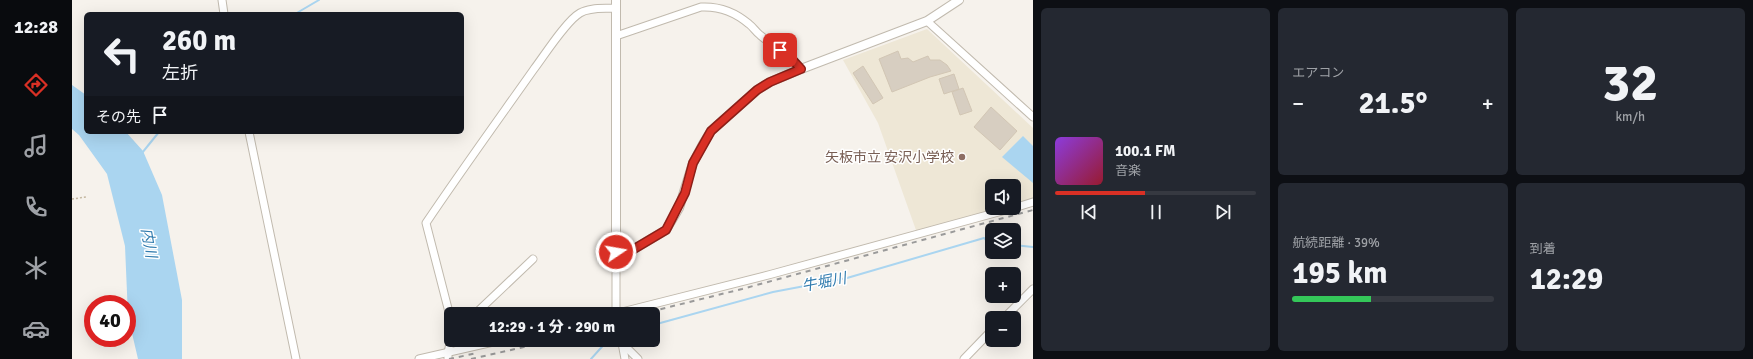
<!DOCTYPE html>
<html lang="ja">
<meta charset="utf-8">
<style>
:root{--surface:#171b24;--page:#242831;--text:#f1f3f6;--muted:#9ea1a6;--line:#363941;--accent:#d93025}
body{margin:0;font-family:Signika,"Noto Sans JP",sans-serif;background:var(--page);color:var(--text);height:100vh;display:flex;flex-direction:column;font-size:15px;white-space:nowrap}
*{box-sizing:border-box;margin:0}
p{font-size:13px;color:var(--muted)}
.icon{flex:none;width:22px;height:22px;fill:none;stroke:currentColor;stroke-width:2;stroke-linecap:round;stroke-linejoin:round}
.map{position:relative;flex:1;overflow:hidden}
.details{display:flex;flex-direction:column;gap:8px;padding:8px;background:#0d0f14;width:720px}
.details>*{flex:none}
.top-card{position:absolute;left:12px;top:12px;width:380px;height:122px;border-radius:6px;box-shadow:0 4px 16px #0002;background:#171b24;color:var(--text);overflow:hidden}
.controls{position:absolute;left:913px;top:179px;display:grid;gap:8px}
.controls a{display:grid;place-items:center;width:36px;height:36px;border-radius:6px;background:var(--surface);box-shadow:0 4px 16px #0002;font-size:20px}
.speed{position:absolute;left:12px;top:295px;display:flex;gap:8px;font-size:20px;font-weight:700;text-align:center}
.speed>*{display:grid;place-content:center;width:52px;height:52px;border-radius:50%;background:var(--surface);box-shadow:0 4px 16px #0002;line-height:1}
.speed .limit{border:6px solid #d22;background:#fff;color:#111}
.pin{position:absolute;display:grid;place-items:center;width:34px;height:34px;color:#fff;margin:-17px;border-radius:8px;box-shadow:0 2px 6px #0006}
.me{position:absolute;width:44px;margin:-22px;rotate:78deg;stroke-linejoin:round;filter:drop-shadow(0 0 3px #0008)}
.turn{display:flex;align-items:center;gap:14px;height:84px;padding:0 12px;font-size:18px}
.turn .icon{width:52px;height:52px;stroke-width:2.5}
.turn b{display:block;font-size:28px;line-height:34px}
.then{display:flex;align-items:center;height:38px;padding:0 12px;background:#0003;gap:8px;font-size:15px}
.big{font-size:30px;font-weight:800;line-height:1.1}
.details .widget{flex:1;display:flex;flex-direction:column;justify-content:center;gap:6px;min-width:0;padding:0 14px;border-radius:6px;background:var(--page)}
.details .dial{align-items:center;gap:0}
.dial b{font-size:52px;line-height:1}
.song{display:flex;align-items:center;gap:12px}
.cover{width:48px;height:48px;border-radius:6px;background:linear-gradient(135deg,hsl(270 70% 55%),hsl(350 70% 35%))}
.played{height:4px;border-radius:2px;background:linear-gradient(90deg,var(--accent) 45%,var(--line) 45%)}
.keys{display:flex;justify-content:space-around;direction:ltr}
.heat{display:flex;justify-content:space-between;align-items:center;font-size:22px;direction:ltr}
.charge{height:6px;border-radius:3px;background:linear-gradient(90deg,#34c759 39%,var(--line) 0)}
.details .tiles{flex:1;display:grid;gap:8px;grid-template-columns:repeat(3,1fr)}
.widget:first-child{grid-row:span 2}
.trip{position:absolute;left:372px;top:307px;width:216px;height:40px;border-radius:6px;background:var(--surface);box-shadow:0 4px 16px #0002;font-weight:800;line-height:40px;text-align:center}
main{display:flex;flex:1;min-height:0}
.dock{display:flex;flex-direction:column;width:72px;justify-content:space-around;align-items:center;background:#090b0e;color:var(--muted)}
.dock .icon{width:28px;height:28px}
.dock .active{color:var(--accent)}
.dock b{font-size:18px;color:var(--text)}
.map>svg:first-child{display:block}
.education{fill:#eee7d6}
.water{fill:#aad5f0}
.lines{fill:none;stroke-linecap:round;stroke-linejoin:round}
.stream{stroke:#aad5f0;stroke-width:2}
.building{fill:#d7cec1;stroke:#d2c6b4}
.minor-casing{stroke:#c1baae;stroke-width:9}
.tertiary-casing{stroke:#c1baae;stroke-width:10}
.path{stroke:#c3b69f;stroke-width:1.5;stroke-dasharray:2 2;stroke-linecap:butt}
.minor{stroke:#fff;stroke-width:7}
.tertiary{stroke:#fff;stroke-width:8}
.rail{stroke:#9a9a9a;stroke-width:2;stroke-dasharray:5 5;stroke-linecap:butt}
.route-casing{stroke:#8d1f18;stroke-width:10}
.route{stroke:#d93025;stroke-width:7}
.education-dot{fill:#8d6e63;stroke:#fff;stroke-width:1.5}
.labels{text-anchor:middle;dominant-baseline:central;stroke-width:3;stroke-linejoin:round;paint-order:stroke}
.education-label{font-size:14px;fill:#785e54;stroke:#fff;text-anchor:end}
.water-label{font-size:15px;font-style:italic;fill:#307bae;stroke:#fff}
</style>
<main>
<nav class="dock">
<b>12:28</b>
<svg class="icon active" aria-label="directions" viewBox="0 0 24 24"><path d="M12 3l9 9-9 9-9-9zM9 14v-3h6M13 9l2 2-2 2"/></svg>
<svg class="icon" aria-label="music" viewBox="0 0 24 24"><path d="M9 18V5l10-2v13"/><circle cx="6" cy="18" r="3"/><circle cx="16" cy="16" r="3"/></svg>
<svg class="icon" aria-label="phone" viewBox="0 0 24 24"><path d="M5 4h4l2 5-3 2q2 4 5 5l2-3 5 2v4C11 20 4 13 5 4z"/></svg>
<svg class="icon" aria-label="climate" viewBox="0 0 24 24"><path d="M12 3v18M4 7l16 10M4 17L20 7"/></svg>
<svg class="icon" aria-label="car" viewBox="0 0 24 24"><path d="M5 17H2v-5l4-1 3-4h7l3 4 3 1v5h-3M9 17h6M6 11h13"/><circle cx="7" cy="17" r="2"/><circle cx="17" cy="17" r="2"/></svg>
</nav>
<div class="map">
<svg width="961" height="359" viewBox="0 0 961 359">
<rect width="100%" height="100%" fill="#f6f2ec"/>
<polygon class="education" points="855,29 961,128 961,199 942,205 942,186 920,186 920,208 931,208 845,233 806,123 771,60"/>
<g class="water">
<polygon points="0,85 14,95 14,132 54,132 71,151 90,195 110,300 110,359 66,359 56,316 53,246 35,174 7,135 0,129"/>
<polygon points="951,136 961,146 961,183 930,157"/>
</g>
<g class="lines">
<g class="stream">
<polyline points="223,14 247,0"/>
<polyline points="70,153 87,132"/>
<polyline points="942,245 961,247"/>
<polyline points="581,325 701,292 775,278 912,238 920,246"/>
<polyline points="519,359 536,340"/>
</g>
</g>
<g class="building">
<polygon points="826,51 829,59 836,58 841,62 856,56 858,60 868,60 875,65 879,71 858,77 820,92 807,59"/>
<polygon points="791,66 811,98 801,104 781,73"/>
<polygon points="882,74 887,89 872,94 867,79"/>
<polygon points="891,88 900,111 888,115 880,92"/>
<polygon points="919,107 945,131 928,150 902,127"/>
</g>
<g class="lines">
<g class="minor-casing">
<g id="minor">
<polyline points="150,0 152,14"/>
<polyline points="855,21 961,117"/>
<path d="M544 36 629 7C648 6 663 12 677 24 681 27 684 32 688 35 702 47 717 55 729 69"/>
<polyline points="177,132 224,359"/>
<polyline points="942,208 961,202"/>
<polyline points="544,252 544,314"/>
<polyline points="403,314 461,259"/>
<polyline points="542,314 700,274 941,208"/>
<polyline points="932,318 961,289"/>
<path d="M379 320 354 223C389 171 426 120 462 69 472 56 494 21 508 13 518 7 532 9 544 8"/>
<polyline points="550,343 566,359"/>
<polyline points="550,343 553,359"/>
<polyline points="347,359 430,340"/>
<polyline points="376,359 376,353 379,338"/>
<polyline points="892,359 920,330"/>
</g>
</g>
<g class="tertiary-casing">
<polyline id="tertiary" points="544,0 544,252 562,249 594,230 607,208 621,163 631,144 639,131 685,90 698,82 729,69 855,21 887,0"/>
</g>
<polyline class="path" points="0,199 14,197"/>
<use href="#minor" class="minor"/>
<use href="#tertiary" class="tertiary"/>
<g class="rail">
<polyline points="569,314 670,289 961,210"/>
<polyline points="377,359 405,353"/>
<polyline points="399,359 483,340"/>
</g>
</g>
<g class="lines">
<g class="route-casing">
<polyline id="route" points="544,252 562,249 594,230 613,193 621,163 639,131 685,90 698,82 729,69 719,58 708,50"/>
</g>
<use href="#route" class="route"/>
</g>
<circle class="education-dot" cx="890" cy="157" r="4"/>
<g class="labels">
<g class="education-label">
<text x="882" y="157">矢板市立 安沢小学校</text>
</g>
<g class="water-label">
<text transform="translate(77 243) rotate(80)">内川</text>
<text transform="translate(752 282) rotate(-11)">牛堀川</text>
</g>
</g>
</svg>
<div class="controls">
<a><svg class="icon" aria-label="sound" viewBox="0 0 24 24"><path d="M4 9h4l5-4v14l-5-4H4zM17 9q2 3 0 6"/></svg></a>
<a><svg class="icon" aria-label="layers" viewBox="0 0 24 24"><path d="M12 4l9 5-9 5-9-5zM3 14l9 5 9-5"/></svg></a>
<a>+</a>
<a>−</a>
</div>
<div class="speed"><div class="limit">40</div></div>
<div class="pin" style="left:708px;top:50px;background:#d93025"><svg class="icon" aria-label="arrive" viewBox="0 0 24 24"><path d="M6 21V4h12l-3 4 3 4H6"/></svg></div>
<svg class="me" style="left:544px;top:252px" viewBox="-20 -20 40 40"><circle r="17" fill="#d93025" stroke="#fff" stroke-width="3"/><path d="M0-11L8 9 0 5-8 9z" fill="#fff"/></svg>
<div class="trip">12:29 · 1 分 · 290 m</div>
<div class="top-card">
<div class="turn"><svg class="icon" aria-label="left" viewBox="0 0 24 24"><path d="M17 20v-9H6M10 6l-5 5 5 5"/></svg><div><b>260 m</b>左折</div></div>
<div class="then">その先<svg class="icon" aria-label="arrive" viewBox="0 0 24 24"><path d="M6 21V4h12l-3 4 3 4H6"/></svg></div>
</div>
</div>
<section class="details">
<div class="tiles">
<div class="widget">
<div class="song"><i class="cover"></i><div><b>100.1 FM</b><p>音楽</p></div></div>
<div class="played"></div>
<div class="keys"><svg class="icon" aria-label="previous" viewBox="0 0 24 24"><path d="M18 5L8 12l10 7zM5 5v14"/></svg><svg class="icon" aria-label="pause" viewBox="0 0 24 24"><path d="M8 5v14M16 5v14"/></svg><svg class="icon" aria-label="next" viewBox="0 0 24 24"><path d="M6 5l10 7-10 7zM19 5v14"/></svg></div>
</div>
<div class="widget"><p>エアコン</p>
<div class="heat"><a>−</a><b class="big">21.5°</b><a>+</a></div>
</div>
<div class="widget dial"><b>32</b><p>km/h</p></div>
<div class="widget"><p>航続距離 · 39%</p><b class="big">195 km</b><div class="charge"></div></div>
<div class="widget"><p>到着</p><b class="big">12:29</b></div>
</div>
</section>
</main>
